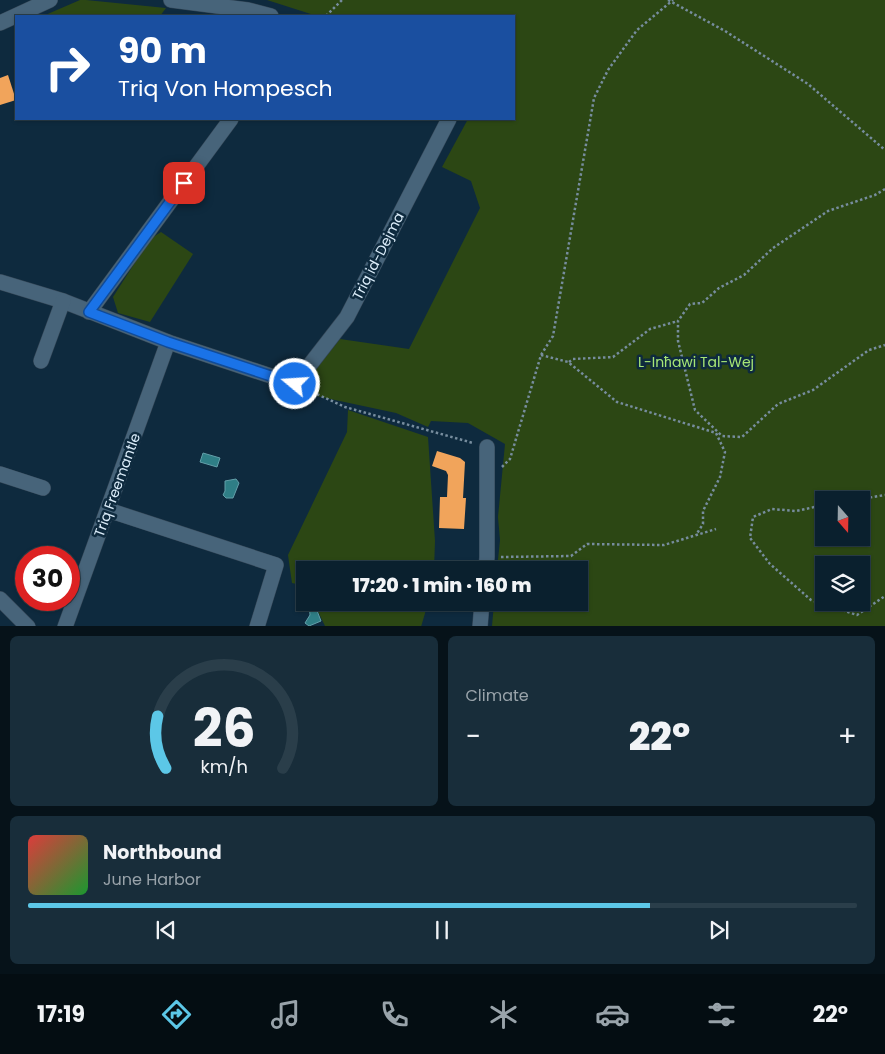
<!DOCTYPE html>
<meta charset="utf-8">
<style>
:root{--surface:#0a202e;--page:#182d3a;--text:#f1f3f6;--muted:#99a3aa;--line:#2a3e4a;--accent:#5cc7e7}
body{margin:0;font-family:Poppins,sans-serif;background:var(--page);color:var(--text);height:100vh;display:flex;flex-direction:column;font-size:19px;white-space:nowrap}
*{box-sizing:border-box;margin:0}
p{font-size:16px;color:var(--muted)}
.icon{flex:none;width:28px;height:28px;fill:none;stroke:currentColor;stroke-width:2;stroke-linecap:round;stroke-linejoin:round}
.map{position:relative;height:626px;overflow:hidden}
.sheet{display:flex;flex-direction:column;gap:10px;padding:10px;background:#061219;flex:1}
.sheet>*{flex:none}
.guide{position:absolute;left:15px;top:15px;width:500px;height:105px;border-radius:0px;box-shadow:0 1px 4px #0004,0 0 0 1px var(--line);background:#1a4fa0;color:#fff;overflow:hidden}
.needle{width:32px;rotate:160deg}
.fabs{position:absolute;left:815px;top:491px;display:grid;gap:10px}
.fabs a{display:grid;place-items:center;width:55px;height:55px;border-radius:0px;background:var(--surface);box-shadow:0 1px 4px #0004,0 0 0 1px var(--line);font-size:25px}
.speed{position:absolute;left:15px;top:546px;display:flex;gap:10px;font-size:25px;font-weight:700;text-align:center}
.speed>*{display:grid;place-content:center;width:65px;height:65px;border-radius:50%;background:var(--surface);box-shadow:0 1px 4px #0004,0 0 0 1px var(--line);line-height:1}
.speed .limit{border:8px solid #d22;background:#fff;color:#111}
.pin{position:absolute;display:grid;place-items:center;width:42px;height:42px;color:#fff;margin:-21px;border-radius:10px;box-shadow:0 2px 8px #0006}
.me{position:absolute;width:55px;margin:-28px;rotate:288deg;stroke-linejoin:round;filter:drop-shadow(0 0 4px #0008)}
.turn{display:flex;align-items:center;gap:18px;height:105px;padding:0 20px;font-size:22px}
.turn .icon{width:65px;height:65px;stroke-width:2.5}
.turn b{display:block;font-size:35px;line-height:42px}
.big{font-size:38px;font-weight:800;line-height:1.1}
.sheet .card{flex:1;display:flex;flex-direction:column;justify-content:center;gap:8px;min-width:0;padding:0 18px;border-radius:8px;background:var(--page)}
.sheet .dial{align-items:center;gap:0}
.dial svg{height:130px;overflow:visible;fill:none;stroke:var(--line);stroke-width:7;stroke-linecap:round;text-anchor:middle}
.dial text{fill:var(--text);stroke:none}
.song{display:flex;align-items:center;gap:15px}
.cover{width:60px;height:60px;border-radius:8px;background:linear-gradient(135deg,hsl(0 70% 55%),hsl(130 70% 35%))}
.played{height:5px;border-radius:2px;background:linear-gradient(90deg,var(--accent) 75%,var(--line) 75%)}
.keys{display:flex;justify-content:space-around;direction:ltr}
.heat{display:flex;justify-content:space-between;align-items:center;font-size:28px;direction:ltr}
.sheet .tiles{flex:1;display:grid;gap:10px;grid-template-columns:1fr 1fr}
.card:last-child{grid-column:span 2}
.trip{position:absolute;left:296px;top:561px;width:292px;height:50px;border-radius:0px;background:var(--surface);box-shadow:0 1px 4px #0004,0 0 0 1px var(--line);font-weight:800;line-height:50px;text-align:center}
.tab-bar{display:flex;height:80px;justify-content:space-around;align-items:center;background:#040d12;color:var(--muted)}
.tab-bar .icon{width:35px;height:35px}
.tab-bar .selected{color:var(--accent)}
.tab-bar b{font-size:22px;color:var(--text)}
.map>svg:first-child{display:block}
.green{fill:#2c4714;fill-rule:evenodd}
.water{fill:#2f7e86;stroke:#639fa9}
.building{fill:#f1a45b}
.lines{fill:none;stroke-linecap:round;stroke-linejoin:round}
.minor-casing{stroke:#354757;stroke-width:16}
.path{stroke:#778d9e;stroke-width:2.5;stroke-dasharray:2.5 2.5;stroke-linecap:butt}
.minor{stroke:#47647a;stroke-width:15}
.route-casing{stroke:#114b97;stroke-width:12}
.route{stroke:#1a73e8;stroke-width:9}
.labels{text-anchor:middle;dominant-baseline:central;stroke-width:5;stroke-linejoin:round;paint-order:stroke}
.street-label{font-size:14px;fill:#dcedfa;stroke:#0e2a3e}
.park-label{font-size:14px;fill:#a6e575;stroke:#0e2a3e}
</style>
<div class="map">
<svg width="885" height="627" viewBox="0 0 885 627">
<rect width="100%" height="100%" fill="#0e2a3e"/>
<g class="green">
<polygon points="80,0 86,0 166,8 160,16 43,16"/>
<path d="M267 0H885V626H492L494 603 580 602V570H497L500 540 498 517 505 444 468 423 431 421 428 427 396 413 307 394 312 374 340 339 409 349 480 208 471 181 442 167 468 119H514V16H317ZM824 500H861V538H824ZM824 565H861V602H824Z"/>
<polygon points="161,232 193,254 150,322 118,313 113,297 150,239"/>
<polygon points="348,410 428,437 435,541 434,570 305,570 305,586 292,583 288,555 347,432"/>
<polygon points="314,603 428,603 421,627 325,626"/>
</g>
<g class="water">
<polygon points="203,453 220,458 217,467 200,462"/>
<polygon points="236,479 239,483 233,498 226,498 223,495 225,491 225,481"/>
<polygon points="314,603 321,621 309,626 305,623 310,615 309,604"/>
</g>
<g class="building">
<polygon points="8,75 16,100 0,105 0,78"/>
<polygon points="437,451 460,458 465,462 463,498 466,498 464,529 439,528 440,497 447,497 448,475 446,471 432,466"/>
</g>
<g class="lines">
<g class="minor-casing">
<g id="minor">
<polyline points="171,0 248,10 271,16"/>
<polyline points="0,23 50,0"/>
<polyline points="0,282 63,301 168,342 295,384 347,317 449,119"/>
<polyline points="89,312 231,119"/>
<polyline points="41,361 63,301"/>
<polyline points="0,474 43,488"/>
<polyline points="108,510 276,565 257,627"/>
<polyline points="486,570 487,557 487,447"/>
<polyline points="0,599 28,627"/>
<polyline points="65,627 168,342"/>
<polyline points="480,627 482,602"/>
</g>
</g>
<g class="path">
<polyline points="668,0 725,31 808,84 885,150"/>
<polyline points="326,16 342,0"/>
<polyline points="885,189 875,195 828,211 773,248 744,275 719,288 702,303 690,304 678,321 678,341 695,410 722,436 742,437 778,404 813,390 869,350 885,345"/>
<polyline points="541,355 568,362 617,402 716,433 725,452 720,477 703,511 703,524 696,535"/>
<polyline points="569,362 573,359 613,357 650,329 678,321"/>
<polyline points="308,390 345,407 473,443"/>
<polyline points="502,467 510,459 541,355 553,336 594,98 608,70 637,30 673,0"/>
<polyline points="855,500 885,495"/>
<polyline points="824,505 796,511 772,509 753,517 750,538 770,564 811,600 857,615 885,596"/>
<polyline points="501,557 571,556 587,544 664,545 716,529"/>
</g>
<use href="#minor" class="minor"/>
</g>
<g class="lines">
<g class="route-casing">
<polyline id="route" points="184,183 89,312 168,342 295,384"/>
</g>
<use href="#route" class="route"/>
</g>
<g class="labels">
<g class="street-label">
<text transform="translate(378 256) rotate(-63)">Triq id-Dejma</text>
<text transform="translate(117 485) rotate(-70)">Triq Freemantle</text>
</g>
<g class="park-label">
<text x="696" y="362">L-Inħawi Tal-Wej</text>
</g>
</g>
</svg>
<div class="fabs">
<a><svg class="needle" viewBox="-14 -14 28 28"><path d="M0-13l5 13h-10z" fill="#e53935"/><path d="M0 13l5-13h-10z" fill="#99a3aa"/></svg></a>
<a><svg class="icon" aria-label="layers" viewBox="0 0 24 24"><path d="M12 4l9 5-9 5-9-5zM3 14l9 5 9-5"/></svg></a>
</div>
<div class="speed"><div class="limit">30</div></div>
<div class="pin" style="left:184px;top:183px;background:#d93025"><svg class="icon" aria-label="arrive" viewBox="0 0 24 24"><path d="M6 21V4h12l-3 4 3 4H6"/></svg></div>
<svg class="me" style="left:295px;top:384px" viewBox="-20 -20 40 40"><circle r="17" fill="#1a73e8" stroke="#fff" stroke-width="3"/><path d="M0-11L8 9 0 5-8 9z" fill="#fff"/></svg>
<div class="trip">17:20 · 1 min · 160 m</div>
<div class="guide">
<div class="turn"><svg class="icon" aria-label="right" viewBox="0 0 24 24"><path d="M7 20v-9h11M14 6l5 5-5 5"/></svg><div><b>90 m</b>Triq Von Hompesch</div></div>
</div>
</div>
<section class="sheet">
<div class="tiles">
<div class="card dial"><svg viewBox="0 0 100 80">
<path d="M14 69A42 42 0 1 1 86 69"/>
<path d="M14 69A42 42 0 0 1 9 37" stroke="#5cc7e7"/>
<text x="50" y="56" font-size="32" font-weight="700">26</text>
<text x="50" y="72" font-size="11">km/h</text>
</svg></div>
<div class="card"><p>Climate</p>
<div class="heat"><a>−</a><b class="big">22°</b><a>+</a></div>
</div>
<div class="card">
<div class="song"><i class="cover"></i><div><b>Northbound</b><p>June Harbor</p></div></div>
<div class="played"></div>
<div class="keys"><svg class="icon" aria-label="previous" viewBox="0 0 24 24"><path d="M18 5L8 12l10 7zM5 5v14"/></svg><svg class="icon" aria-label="pause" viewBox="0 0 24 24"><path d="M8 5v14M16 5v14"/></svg><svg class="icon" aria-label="next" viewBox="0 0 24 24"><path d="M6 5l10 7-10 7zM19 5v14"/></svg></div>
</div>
</div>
</section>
<nav class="tab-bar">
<b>17:19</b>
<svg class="icon selected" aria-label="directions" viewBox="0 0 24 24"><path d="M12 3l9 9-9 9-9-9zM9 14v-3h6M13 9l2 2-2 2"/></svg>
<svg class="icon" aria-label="music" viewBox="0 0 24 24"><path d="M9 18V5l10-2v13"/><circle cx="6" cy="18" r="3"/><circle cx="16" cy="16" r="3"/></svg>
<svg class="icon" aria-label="phone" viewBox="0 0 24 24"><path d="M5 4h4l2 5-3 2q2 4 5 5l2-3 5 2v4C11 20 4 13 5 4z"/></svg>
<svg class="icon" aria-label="climate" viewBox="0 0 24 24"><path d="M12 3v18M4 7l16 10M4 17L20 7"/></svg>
<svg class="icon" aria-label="car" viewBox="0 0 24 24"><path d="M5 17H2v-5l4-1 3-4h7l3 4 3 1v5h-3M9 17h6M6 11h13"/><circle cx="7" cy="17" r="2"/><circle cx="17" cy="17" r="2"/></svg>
<svg class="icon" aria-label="filters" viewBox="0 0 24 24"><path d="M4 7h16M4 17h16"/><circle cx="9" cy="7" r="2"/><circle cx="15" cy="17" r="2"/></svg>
<b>22°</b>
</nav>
